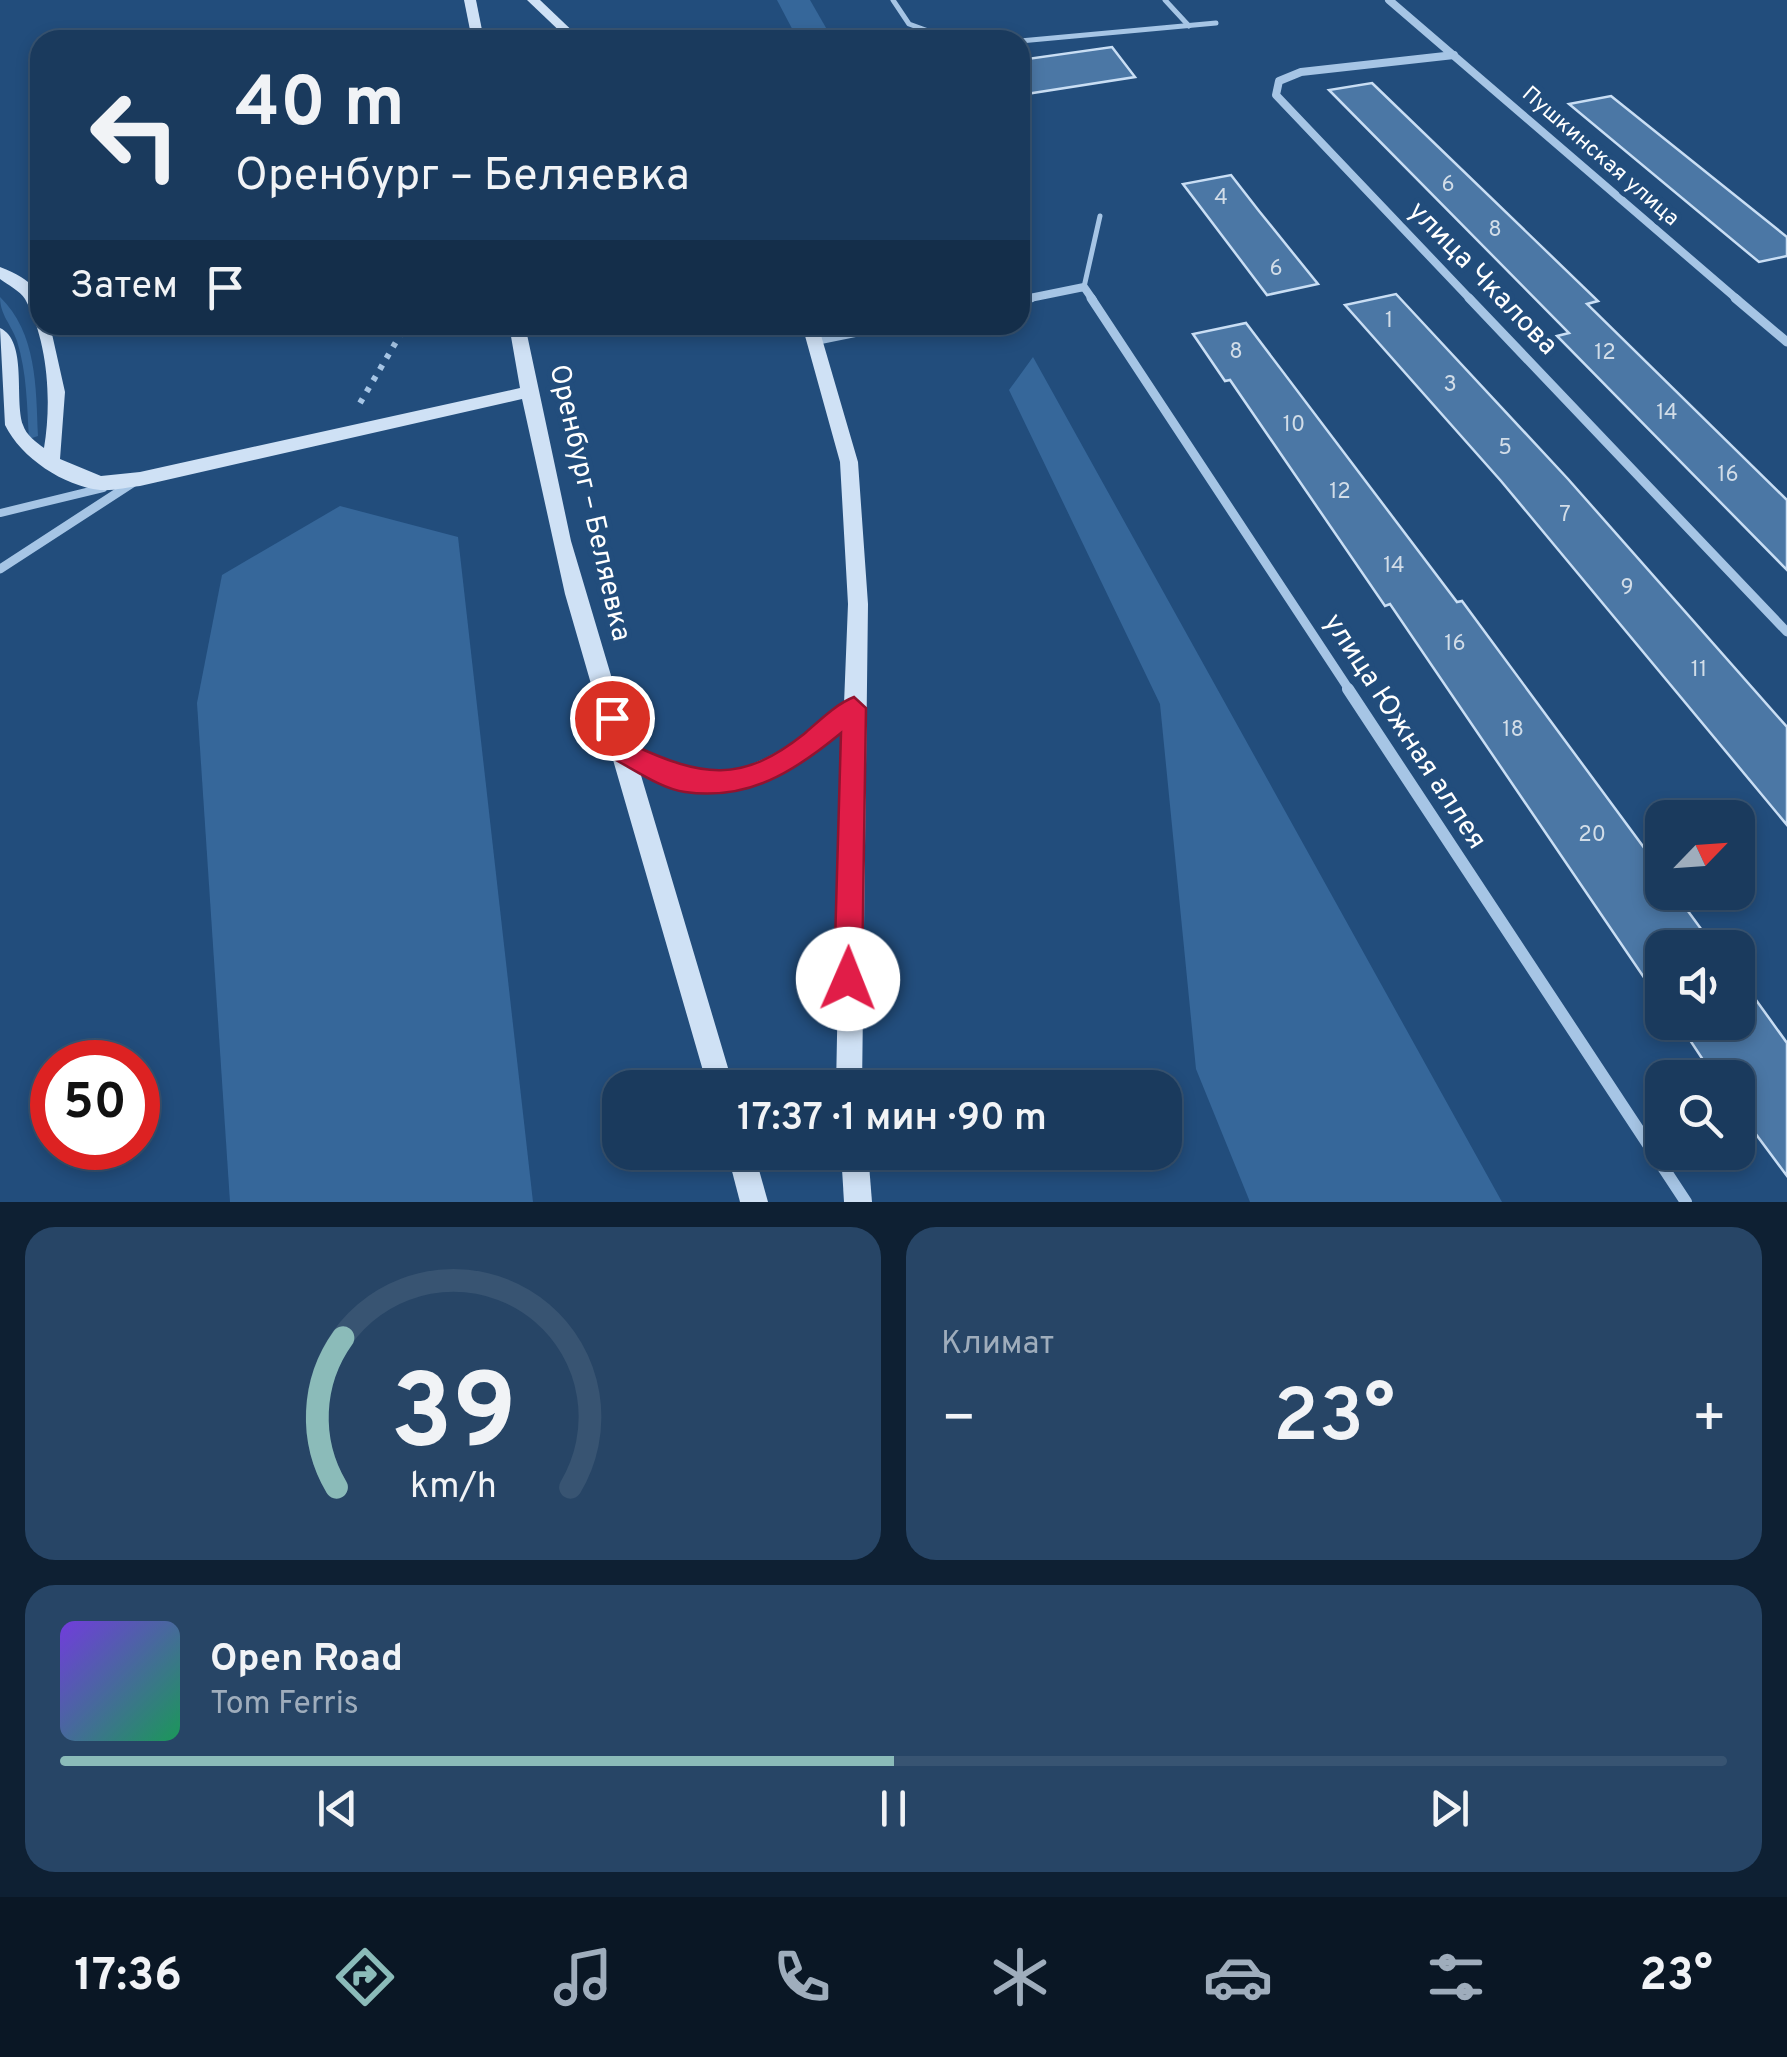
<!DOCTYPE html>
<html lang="ru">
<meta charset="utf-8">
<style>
:root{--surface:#1a3a5d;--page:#274566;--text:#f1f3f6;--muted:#9fadbc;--line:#385472;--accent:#8bbbb9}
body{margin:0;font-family:Overpass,sans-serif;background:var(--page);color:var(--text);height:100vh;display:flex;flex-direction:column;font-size:38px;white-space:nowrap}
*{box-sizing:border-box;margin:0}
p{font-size:32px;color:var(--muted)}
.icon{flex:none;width:55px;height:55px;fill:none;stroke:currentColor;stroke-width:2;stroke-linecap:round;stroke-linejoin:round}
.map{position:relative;height:1202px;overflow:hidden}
.drawer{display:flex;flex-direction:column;gap:25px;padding:25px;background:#0e2033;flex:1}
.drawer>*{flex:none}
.banner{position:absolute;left:30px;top:30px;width:1000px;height:305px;border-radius:30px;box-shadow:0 5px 15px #0003,0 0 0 2px var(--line);background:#1a3a5d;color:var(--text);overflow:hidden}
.needle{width:65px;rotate:65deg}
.fabs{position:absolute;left:1645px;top:800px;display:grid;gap:20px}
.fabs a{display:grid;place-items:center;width:110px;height:110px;border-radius:20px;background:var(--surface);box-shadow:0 5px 15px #0003,0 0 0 2px var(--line);font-size:50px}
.speed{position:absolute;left:30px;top:1040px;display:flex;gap:20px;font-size:50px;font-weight:700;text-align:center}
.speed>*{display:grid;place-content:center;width:130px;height:130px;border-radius:50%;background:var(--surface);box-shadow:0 5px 15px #0003,0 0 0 2px var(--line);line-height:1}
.speed .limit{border:15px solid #d22;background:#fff;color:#111}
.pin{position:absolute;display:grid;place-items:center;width:85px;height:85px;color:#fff;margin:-42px;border:5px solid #fff;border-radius:50%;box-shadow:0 2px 10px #0007}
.me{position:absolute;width:110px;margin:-55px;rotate:1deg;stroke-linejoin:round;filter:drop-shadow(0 0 8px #0008)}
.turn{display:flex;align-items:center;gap:35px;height:210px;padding:0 40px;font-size:45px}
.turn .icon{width:130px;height:130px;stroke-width:2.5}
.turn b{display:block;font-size:70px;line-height:85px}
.then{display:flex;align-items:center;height:95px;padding:0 40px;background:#0003;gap:20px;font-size:38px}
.big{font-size:75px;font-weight:600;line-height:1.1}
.drawer .widget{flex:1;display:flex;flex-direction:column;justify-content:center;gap:15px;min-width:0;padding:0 35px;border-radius:30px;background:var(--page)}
.drawer .dial{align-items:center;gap:0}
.dial svg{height:260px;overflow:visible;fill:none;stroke:var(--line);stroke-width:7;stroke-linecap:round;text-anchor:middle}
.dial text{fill:var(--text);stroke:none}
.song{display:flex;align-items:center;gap:30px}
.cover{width:120px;height:120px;border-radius:15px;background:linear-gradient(135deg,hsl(260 70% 55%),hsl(150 70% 35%))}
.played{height:10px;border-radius:5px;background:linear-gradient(90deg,var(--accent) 50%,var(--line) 50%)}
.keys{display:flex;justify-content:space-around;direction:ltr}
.heat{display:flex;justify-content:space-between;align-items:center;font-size:55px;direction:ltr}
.drawer .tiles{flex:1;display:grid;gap:25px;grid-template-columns:1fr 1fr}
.widget:last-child{grid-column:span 2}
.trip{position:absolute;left:602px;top:1070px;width:580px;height:100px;border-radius:30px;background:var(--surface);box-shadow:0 5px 15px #0003,0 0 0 2px var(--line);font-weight:600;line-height:100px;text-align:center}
.tabs{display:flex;height:160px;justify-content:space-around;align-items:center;background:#0a1725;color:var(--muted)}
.tabs .icon{width:70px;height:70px}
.tabs .current{color:var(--accent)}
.tabs b{font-size:45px;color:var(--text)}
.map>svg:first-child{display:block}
.green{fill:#36679a}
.building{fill:#4b77a5;stroke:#c9def4;stroke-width:2.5}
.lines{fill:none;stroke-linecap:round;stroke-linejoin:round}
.path{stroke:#a6c5e5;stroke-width:6;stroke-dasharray:5 8;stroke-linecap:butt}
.lane-far1{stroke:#a6c5e5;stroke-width:5}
.lane{stroke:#a6c5e5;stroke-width:8}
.street-far2{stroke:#a6c5e5;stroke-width:8}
.street-far1{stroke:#a6c5e5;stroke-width:9}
.street{stroke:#a6c5e5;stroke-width:12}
.secondary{fill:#cfe1f5;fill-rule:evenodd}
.route{fill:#e11d48;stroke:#92132f;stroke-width:2.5}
.labels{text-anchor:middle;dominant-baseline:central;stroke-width:10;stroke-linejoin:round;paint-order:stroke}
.far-street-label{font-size:22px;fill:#fff;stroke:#224d7c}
.number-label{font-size:22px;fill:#d2dde8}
.street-label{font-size:28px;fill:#fff;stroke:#224d7c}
</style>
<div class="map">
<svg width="1787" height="1202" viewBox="0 0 1787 1202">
<rect width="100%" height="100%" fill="#224d7c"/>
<g class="green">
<polygon points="777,0 810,0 833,40 798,40"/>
<path d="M0 297C37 333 36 387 38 436L29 439C27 406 27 373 17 341 11 324 0 315 0 297Z"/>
<polygon points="1033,357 1502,1202 1250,1202 1196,1069 1160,704 1009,390"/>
<polygon points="340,506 458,537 533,1202 230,1202 197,703 222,575"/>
</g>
<g class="building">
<polygon points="1112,47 1135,77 1020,95 1020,60"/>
<polygon points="1372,83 1598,301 1587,304 1787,500 1787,570 1557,336 1569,333 1329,90"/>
<polygon points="1611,96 1787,237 1787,256 1759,262 1569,104"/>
<polygon points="1231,175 1259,211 1318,284 1267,295 1183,184"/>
<polygon points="1396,294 1568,479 1787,727 1787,825 1501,481 1345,305"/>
<polygon points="1246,323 1457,602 1462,601 1659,868 1662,892 1674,892 1715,948 1662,948 1662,1004 1390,604 1385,606 1230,380 1225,381 1193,334"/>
<polygon points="1738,975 1787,1043 1787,1176 1738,1110 1738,1078 1715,1078 1678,1022 1738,1022"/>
</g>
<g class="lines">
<polyline class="path" points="360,403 406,325"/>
<g class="lane-far1">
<polyline points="893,0 909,24 953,40"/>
<polyline points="1165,0 1189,26"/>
<polyline points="1020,41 1216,23"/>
<polyline points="1084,287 1100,216"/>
</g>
<polyline class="lane" points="0,513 103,488"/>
<g class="street-far2">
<polyline points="1389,0 1738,300"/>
<polyline points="1454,55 1301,72 1279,81 1276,95 1471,300"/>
<polyline points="1020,300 1084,287 1093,300"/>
</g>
<g class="street-far1">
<polyline points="1091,298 1350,691"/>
<polyline points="1469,298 1787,632"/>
<polyline points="1735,298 1787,342"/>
<polyline points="1020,300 1031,298"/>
<polyline points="818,340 892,325"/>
<polyline points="0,569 137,480"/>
</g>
<polyline class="street" points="1348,689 1686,1202"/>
<g class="secondary">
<polygon points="464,0 476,0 484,40 472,40"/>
<polygon points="527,0 540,0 582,40 569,40"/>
<path d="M0 267C35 281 40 289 40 325H50L65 392 60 459 101 476 140 472 520 388 509 325H525L571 541 632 746C648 754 664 766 682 770 745 785 798 740 844 704L848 604 840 462 802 325H818L858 462 868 604 862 1088H836L843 730C780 780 718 814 640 772L734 1088H708L565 594 522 399 140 486C127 487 114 491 100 490 64 486 21 458 5 425L0 328C28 341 14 399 23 425 26 435 36 442 44 448 52 401 48 341 25 299 20 291 8 285 0 279Z"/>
<polygon points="727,1152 754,1152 768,1202 740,1202"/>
<polygon points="841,1152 868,1152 872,1202 844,1202"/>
</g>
</g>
<path class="route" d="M854 697 866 708 862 979 858 989 848 993 838 989 834 979 841 733C795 771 749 801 685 792 662 789 635 770 614 759L599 718 603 711H620L633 745C702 777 741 784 804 734 819 721 836 704 854 697Z"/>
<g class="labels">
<g class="far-street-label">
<text transform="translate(1600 157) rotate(41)">Пушкинская улица</text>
</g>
<g class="number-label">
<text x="1448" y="185">6</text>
<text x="1221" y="198">4</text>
<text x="1495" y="230">8</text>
<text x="1276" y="269">6</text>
<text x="1389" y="321">1</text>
<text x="1236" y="352">8</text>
<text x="1605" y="353">12</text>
<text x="1450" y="385">3</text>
<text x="1667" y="413">14</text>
<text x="1294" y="425">10</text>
<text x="1505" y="448">5</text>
<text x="1728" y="475">16</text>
<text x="1340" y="492">12</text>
<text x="1565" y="515">7</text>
<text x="1394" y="566">14</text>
<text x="1627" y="588">9</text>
<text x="1455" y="644">16</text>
<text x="1699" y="670">11</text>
<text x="1513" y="730">18</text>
<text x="1592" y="835">20</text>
</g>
<g class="street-label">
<text transform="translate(1482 279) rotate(46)">улица Чкалова</text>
<text transform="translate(589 503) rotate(77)">Оренбург – Беляевка</text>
<text transform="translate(1404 732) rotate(57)">улица Южная аллея</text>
</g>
</g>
</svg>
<div class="fabs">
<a><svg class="needle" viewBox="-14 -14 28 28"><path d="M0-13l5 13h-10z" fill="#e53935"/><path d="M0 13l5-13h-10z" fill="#9fadbc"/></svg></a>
<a><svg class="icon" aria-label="sound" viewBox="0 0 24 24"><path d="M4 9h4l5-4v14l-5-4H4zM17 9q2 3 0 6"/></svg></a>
<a><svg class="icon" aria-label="search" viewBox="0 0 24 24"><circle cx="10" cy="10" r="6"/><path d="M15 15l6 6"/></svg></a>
</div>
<div class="speed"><div class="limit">50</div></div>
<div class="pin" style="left:612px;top:718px;background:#d93025"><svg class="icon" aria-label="arrive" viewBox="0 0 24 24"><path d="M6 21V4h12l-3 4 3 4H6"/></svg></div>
<svg class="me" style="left:848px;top:979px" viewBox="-20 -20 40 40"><circle r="19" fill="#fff"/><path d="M0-13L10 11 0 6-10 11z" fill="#e11d48"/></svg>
<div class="trip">17:37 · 1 мин · 90 m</div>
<div class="banner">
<div class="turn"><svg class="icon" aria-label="left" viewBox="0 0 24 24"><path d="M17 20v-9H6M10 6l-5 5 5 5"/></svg><div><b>40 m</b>Оренбург – Беляевка</div></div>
<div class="then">Затем<svg class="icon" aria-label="arrive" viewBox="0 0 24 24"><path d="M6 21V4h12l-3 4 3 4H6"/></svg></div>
</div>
</div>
<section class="drawer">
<div class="tiles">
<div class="widget dial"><svg viewBox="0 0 100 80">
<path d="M14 69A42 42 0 1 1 86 69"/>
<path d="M14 69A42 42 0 0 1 16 23" stroke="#8bbbb9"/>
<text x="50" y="56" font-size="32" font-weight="700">39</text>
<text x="50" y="72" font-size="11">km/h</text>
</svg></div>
<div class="widget"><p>Климат</p>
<div class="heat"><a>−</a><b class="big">23°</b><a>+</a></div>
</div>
<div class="widget">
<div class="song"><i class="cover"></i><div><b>Open Road</b><p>Tom Ferris</p></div></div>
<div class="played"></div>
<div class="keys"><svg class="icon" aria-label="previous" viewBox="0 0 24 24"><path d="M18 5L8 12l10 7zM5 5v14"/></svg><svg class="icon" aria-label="pause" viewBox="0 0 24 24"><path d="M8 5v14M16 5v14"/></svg><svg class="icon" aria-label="next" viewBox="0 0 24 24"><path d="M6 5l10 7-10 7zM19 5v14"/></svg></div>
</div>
</div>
</section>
<nav class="tabs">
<b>17:36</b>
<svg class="icon current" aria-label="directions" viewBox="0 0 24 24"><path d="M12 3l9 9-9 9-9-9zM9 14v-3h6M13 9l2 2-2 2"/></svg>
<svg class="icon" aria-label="music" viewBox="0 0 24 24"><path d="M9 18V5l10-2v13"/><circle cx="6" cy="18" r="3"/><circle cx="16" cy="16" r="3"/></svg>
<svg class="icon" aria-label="phone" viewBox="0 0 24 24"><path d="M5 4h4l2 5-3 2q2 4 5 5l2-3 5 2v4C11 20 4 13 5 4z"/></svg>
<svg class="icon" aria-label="climate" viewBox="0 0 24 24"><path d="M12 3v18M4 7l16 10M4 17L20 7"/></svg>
<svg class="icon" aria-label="car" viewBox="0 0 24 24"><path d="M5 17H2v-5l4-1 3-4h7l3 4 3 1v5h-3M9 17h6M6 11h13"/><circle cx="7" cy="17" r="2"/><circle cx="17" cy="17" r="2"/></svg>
<svg class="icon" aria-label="filters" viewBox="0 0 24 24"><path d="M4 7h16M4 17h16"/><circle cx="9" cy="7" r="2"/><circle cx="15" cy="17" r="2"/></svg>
<b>23°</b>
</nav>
